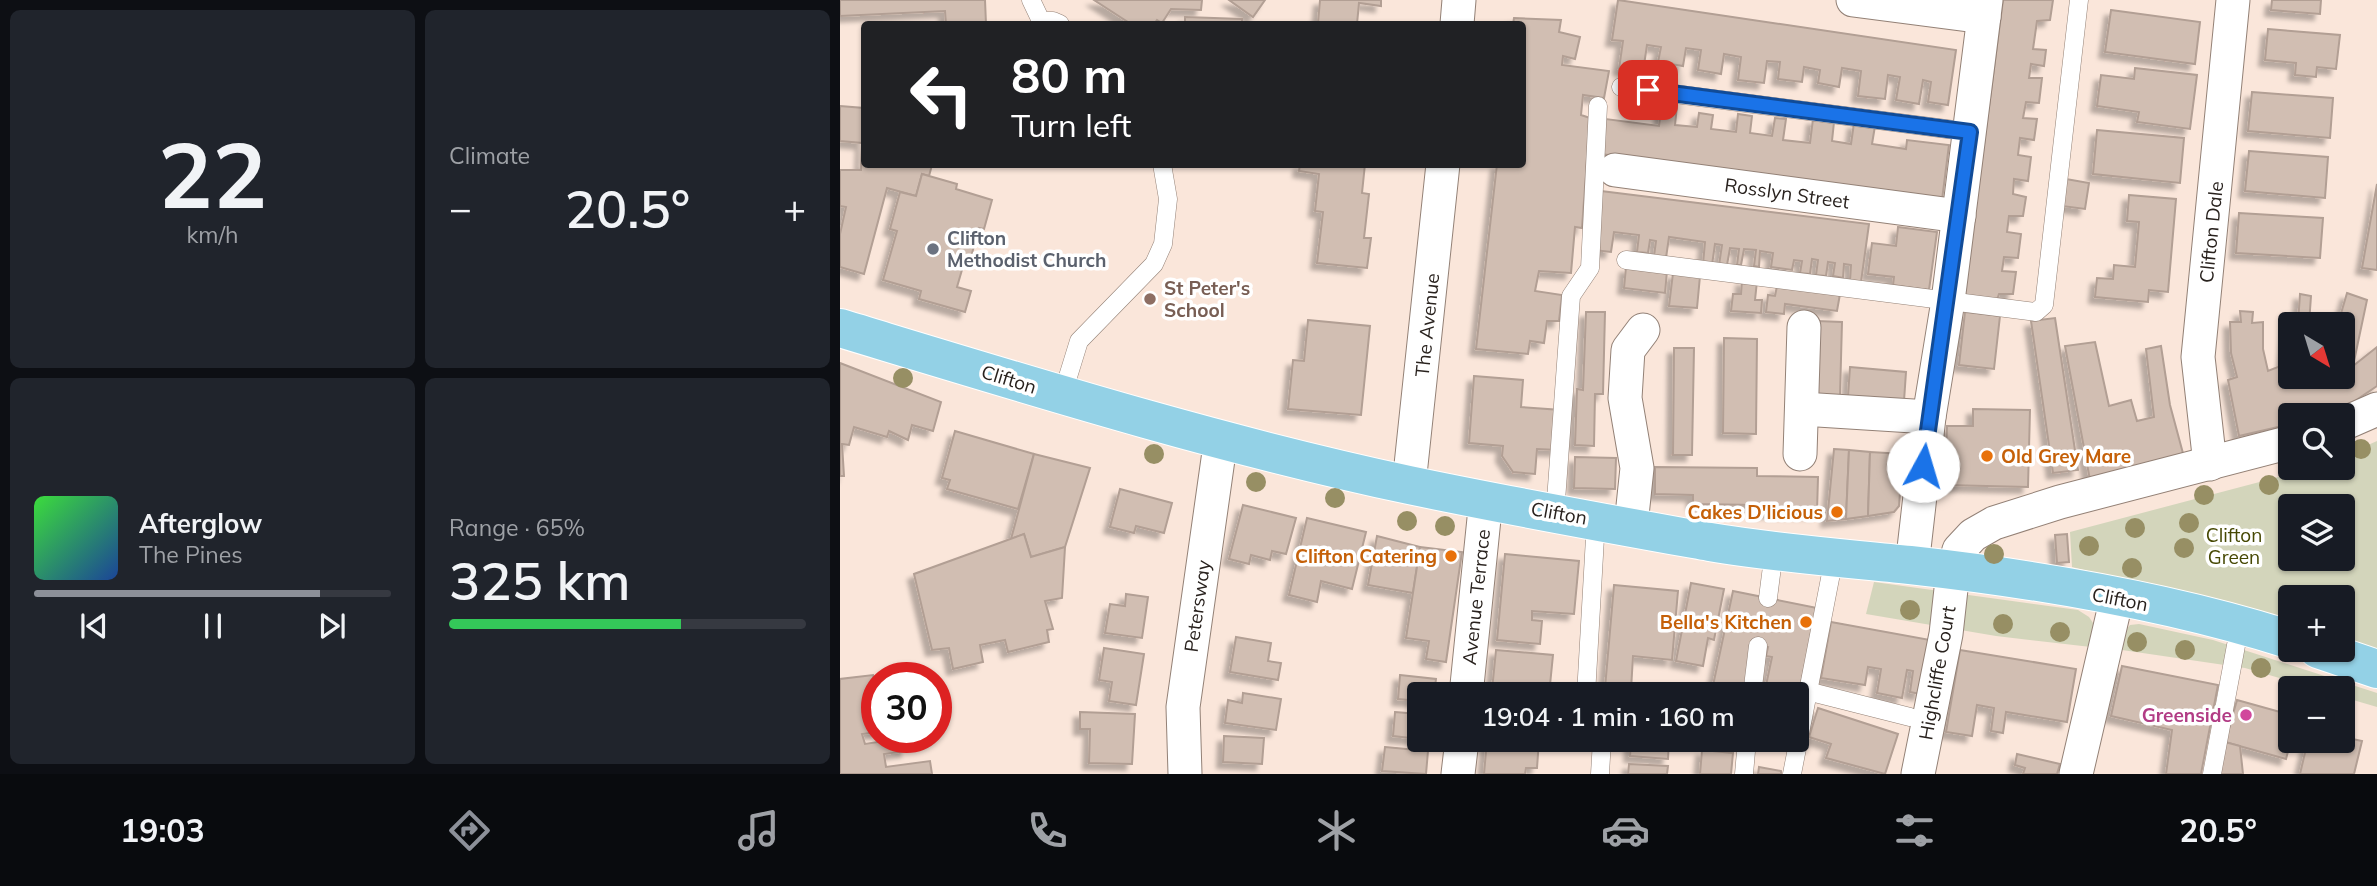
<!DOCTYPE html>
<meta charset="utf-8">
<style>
:root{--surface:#171b24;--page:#20242c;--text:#f1f3f6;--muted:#9ea1a6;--line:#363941;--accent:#8c9099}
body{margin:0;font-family:Mulish,sans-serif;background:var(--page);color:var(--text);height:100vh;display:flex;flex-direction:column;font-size:26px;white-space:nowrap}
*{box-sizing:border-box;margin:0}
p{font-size:23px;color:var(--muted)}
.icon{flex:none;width:38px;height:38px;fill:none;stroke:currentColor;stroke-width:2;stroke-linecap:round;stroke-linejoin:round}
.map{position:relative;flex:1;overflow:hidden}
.panel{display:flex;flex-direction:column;gap:10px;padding:10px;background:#0d0f14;width:840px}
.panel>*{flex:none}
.hud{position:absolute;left:21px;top:21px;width:665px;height:147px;border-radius:7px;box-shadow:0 2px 5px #0004;background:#202124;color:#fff;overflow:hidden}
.needle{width:46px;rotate:142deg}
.controls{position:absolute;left:1438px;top:312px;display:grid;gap:14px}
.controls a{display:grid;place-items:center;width:77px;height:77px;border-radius:7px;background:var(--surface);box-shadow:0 2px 5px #0004;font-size:35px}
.speed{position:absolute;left:21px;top:662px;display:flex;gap:14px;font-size:35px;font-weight:700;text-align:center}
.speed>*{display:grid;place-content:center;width:91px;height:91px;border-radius:50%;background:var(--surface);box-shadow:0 2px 5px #0004;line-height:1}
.speed .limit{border:10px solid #d22;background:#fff;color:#111}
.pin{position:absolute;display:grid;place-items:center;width:60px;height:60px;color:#fff;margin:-30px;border-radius:14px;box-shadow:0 4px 10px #0006}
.me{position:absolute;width:77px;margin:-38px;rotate:6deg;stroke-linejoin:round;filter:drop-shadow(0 0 5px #0008)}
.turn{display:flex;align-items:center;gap:24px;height:147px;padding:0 35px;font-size:32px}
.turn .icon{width:91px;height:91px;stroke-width:2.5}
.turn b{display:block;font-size:49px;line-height:60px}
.big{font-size:52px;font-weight:600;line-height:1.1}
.panel .card{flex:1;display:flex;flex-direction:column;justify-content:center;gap:10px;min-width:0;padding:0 24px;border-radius:10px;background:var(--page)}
.panel .dial{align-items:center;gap:0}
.dial b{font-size:91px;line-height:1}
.song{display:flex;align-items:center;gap:21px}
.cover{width:84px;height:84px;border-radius:10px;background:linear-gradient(135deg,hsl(120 70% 55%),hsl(220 70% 35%))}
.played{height:7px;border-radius:4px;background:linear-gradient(90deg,var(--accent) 80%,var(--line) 80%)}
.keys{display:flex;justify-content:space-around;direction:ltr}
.heat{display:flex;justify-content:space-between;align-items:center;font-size:38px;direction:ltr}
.charge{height:10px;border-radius:5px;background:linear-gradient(90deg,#34c759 65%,var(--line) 0)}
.panel .tiles{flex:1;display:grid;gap:10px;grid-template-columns:repeat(2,1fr)}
.trip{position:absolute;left:567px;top:682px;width:402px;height:70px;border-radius:7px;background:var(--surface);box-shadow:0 2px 5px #0004;font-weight:600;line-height:70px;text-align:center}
.tab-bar{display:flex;height:112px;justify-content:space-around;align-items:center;background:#090b0e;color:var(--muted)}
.tab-bar .icon{width:49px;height:49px}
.tab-bar .current{color:var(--accent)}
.tab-bar b{font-size:32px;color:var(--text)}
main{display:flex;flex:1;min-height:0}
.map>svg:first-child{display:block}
.green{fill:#d3d5bb;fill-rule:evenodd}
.building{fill:#d1beb2;stroke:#b29f94;stroke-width:2;filter:url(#shadow)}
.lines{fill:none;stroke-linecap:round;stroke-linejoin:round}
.service-casing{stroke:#938176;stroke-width:19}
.minor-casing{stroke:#938176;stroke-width:35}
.primary-casing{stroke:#fff;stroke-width:40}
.service{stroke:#fff;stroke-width:18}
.minor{stroke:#fff;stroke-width:33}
.primary{stroke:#93d1e6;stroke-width:38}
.tree{fill:#978f64}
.route-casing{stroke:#114b97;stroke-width:18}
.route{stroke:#1a73e8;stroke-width:12}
.worship-dot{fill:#6b7280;stroke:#fff;stroke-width:2.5}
.education-dot{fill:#8d6e63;stroke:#fff;stroke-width:2.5}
.food-dot{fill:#e8710a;stroke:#fff;stroke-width:2.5}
.hotel-dot{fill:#d1479c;stroke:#fff;stroke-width:2.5}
.labels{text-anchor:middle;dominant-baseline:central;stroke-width:7;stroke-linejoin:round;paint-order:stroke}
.street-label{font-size:19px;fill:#29221e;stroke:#fff}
.worship-label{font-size:19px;font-weight:bold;fill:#5b616d;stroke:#fff;text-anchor:start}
.education-label{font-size:19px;font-weight:bold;fill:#785e54;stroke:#fff;text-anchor:start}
.food-label{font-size:19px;font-weight:bold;fill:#c56008;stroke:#fff;text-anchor:end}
.park-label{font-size:19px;fill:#464803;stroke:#fff}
.hotel-label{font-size:19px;font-weight:bold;fill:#b23c85;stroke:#fff;text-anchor:end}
</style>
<main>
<section class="panel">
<div class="tiles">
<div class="card dial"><b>22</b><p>km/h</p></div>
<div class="card"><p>Climate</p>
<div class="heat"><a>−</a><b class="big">20.5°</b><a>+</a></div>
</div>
<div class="card">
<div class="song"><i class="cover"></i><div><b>Afterglow</b><p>The Pines</p></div></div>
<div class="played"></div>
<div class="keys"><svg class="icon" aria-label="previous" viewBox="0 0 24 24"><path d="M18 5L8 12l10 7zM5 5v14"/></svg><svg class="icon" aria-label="pause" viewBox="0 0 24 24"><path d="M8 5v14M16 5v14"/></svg><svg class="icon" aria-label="next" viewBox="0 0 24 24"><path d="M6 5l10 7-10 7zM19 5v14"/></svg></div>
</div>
<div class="card"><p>Range · 65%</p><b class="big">325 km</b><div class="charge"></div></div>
</div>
</section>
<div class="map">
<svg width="1537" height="774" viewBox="0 0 1537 774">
<defs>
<filter id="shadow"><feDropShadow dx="-6" dy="6" stdDeviation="2" flood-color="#0004"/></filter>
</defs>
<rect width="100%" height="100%" fill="#fae6da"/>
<g class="green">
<path d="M1537 441V649L1503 638V597H1451V622L1232 567 1230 532 1476 467H1503V456ZM1451 506H1503V558H1451Z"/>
<polygon points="1034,582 1238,610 1249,617 1255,626 1251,647 1156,636 1026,614"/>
<polygon points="1299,624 1373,640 1537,693 1537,707 1503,697 1503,688 1474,688 1405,668 1282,650 1286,630 1290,625"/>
</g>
<g class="building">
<polygon points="0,0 145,0 146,24 106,24 105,11 0,16"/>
<polygon points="254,0 362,0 361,10 331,9 322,23 317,20 314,24 291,24"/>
<polygon points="389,0 425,0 413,17"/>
<polygon points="480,0 541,0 541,6 519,3 517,24 478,23"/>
<polygon points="778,0 1116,50 1108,105 1088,102 1091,82 1083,80 1079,104 1056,100 1060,77 1048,75 1045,99 1018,96 1021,71 1002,68 999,87 978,83 980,70 964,67 962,82 938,79 940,62 927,61 924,83 898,80 901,57 884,54 881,74 858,70 861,50 846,48 843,66 818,62 821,47 807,45 803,72 779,69 783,41 772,40"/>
<polygon points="1163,0 1213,0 1210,20 1197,21 1193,49 1206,50 1204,66 1191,64 1189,78 1202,78 1199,103 1186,102 1183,118 1197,119 1194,140 1180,138 1178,155 1191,157 1188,181 1174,179 1173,194 1186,197 1183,216 1169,216 1167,232 1181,234 1178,258 1164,257 1162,271 1176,272 1173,294 1159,294 1157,300 1124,296"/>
<polygon points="1432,0 1481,0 1480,14 1431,10"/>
<polygon points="1271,10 1360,22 1355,64 1265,52"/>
<polygon points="345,17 402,19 402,24 345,24"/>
<polygon points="674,18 721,20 719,32 740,37 735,59 723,56 722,65 769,71 764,98 743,95 741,115 750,118 742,228 735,227 731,273 699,271 695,291 722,295 719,321 707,321 704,343 690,341 688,354 636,349 657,164 682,164 682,24 673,24"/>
<polygon points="1428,29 1500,35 1496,69 1477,67 1476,77 1455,75 1456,63 1425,60"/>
<polygon points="1295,68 1357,75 1350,129 1297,122 1299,112 1257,106 1261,75 1294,79"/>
<polygon points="1412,92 1493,98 1490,138 1408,131"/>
<polygon points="822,104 837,106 835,125 857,127 859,113 873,115 871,129 896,132 898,114 912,116 910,133 932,136 935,118 946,119 943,140 970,143 973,119 994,122 992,141 1011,144 1014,123 1035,126 1032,144 1066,149 1067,140 1109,145 1102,200 761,154 766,119 819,126"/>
<polygon points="0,106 24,108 24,164 92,165 89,176 82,174 76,196 47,188 24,274 0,267 0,234 6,207 0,206 0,170 21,170 22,143 0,141"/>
<polygon points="1257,130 1344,138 1340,183 1253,174"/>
<polygon points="1409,151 1488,157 1485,198 1405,191"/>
<polygon points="460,164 525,164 522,193 529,194 524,238 531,238 527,268 477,263 483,212 475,211 479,174 459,171"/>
<polygon points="82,174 117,184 116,189 152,200 144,229 139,228 131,257 126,256 117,287 131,291 125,312 79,299 81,291 43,280 57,231 50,229 60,192 76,196"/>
<polygon points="1226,179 1249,183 1245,209 1222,206"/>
<polygon points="1537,184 1537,270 1522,268"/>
<polygon points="761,191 1029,224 1021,282 1010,281 1011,265 1004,264 1003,278 993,276 995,263 988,262 986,276 976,275 978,260 972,259 970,274 960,273 962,261 954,260 952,270 931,267 933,253 920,251 919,267 914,266 916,250 904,249 901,265 897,265 899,249 890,248 887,265 879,265 882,245 875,244 872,265 863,264 865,242 829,237 826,258 814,256 816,241 810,240 808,253 797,252 799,235 774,232 771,252 754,250"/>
<polygon points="1289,195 1336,199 1328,292 1309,290 1308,302 1255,297 1257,278 1273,279 1274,265 1295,267 1299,222 1287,221"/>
<polygon points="1399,213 1483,218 1480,258 1396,253"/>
<polygon points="1058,227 1097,232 1089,290 1053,285 1054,277 1028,274 1032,243 1056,246"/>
<polygon points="786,267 827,271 825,293 784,288"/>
<polygon points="833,273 860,276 857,308 829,306"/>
<polygon points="902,280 917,281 915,300 922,300 921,313 891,311 893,294 901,294"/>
<polygon points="937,286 1000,294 997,311 945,304 944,314 926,312 928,295 935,296"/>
<polygon points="1507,293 1527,300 1513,366 1537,347 1537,386 1494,415 1451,415 1451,424 1399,436 1388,380 1397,377 1391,353 1390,322 1401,322 1400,311 1413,312 1412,323 1423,322 1423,349 1428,371 1443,365 1448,321 1458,323 1460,294 1471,296 1469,324 1451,324 1451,376 1503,376 1503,324 1498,324"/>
<polygon points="746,312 765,312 763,394 755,394 754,446 735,445 737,389 743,390"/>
<polygon points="1125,312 1160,316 1154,369 1119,365"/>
<polygon points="1215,318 1238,470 1213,473 1191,321"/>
<polygon points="468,320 530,326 521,415 448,409 453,360 464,361"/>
<polygon points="977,321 1002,322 1000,396 975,395"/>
<polygon points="884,338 917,339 916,434 883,433"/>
<polygon points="1255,342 1269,406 1291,400 1297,421 1314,417 1306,349 1321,346 1330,405 1344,457 1250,480 1225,346"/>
<polygon points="834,348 854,348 852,455 833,455"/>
<polygon points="0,363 101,402 93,431 72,425 68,440 49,431 47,437 14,427 9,445 2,444 4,476 0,476"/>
<polygon points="1010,367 1066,372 1064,401 1008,396"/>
<polygon points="634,376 683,380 681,407 721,410 718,450 697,449 695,474 673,472 662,456 663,446 629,443"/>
<polygon points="1133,409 1190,410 1188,487 1105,485 1107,426 1133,426"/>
<polygon points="115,431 194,454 178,509 107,489 110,480 102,478"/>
<polygon points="994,449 1009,450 1006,519 987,521"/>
<polygon points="1009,450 1030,452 1028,516 1006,519"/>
<polygon points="1030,452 1063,454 1059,506 1054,512 1028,516"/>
<polygon points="194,454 250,468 225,547 191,557 184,534 171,539"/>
<polygon points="735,457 776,458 775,489 734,488"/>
<polygon points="815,467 917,468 917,476 978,477 977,513 914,512 914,505 853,504 853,495 815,494"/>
<polygon points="280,489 332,503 324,533 296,526 294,533 270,527"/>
<polygon points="403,505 456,518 446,554 432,551 430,560 411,555 409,564 389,559"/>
<polygon points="467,518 526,532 512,589 481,581 477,602 449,595"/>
<polygon points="184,534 191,557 225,547 222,598 205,601 213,629 207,630 209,642 168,652 165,640 140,645 143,662 113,669 109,648 92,650 74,574"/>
<polygon points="1227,534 1229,562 1217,563 1215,535"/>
<polygon points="537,536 580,547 573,593 528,585"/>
<polygon points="580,547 622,552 606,662 586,659 589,641 566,638"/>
<polygon points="665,554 739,561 734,614 692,611 692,620 702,621 700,644 657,640"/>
<polygon points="851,583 884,589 874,640 868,638 863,666 836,661"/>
<polygon points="774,585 838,591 832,660 793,656 791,690 765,688"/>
<polygon points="893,591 977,608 960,689 950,687 949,695 924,695 932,657 926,656 928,647 913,645 903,695 871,695"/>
<polygon points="286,594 308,597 302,638 265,633 270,604 285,606"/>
<polygon points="991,622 1090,640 1080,694 1070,692 1073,671 1067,670 1062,698 1037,693 1041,669 1028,667 1025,685 981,678"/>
<polygon points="396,637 431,643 428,661 441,663 438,680 390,672"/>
<polygon points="264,648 304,654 296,705 269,701 272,682 259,680"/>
<polygon points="656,650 713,655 709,695 652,690"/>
<polygon points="1120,650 1236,669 1227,722 1166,712 1163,733 1151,731 1154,708 1137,705 1132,736 1106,732"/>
<polygon points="1282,666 1378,685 1361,774 1326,774 1332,730 1271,716"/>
<polygon points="33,675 34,684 37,684 37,732 22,734 25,744 65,738 67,751 44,754 46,767 90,761 92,774 0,774 0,679"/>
<polygon points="560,675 596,679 594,695 579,695 579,701 558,699"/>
<polygon points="403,693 441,699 436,730 385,723 388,700 402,703"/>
<polygon points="1397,700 1451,715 1451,740 1446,759 1385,742"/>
<polygon points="978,708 1058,734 1045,774 986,758 991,744 969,737"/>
<polygon points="240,712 295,714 292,764 249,763 250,729 240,729"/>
<polygon points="555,712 579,714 579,739 553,736"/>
<polygon points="384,736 424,738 422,764 383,762"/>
<polygon points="1503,737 1522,741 1514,774 1460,774 1468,740 1503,740"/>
<polygon points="647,740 699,740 697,768 686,768 685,774 644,774"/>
<polygon points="791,740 829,740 828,759 790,756"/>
<polygon points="1385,742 1400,746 1403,774 1381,774 1380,762"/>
<polygon points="545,747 588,751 586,774 542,771"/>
<polygon points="862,750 893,753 891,774 860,774"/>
<polygon points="1177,754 1220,764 1217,774 1183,774 1185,768 1175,765"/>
<polygon points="789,764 828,766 827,774 788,774"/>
<polygon points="919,767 941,771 941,774 918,774"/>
</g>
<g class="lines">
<g class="service-casing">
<g id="service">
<polyline points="191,0 201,21 213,21 220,24"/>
<polyline points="781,87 1130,132"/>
<polyline points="786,260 1196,312 1204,305 1239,0"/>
<polyline points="222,396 239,341 314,264 323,244 328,199 322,164"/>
<polyline points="715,514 731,296 750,268 758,106"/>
<polyline points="928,598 934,551"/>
<polyline points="967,691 1070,717"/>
<polyline points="746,695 756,520"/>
<polyline points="912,695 918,646"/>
<polyline points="760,774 762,740"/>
<polyline points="904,774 907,740"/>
<polyline points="952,774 994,558"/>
<polyline points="1372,774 1400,624"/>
</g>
</g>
<g class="minor-casing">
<g id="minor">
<polyline points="1013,0 1144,17"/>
<polyline points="617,24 619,0"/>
<polyline points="775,170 1119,216"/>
<polyline points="962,409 1089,417"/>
<polyline points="1503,424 1537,409"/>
<polyline points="960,454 964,327"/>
<polyline points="1370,464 1358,357 1393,0"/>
<polyline points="569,484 603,164"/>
<polyline points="791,525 797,468 785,398 788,350 803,330"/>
<polyline points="1072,566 1089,417 1108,301 1146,0"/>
<polyline points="626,695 646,499"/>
<polyline points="345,774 343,707 381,438"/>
<polyline points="618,774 622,740"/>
<polyline points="1078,774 1106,634 1113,571 1119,550 1133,535 1154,523 1220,502 1451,442"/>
<polyline points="1236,774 1277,597"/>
</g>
</g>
<g class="primary-casing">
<g id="primary">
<path d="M0 328C188 385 377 444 569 485 669 506 770 524 870 542 936 553 1003 558 1070 565 1197 579 1329 601 1451 640"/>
<polyline points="1478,649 1537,669"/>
</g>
</g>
<use href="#service" class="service"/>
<use href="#minor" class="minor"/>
<use href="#primary" class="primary"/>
</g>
<g class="tree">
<circle cx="63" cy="378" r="10"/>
<circle cx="1521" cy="449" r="10"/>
<circle cx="314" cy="454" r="10"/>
<circle cx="416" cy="482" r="10"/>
<circle cx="1429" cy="485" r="10"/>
<circle cx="1364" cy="495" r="10"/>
<circle cx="495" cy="498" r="10"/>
<circle cx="567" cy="521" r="10"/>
<circle cx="1349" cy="523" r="10"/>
<circle cx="605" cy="526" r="10"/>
<circle cx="1295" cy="528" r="10"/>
<circle cx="1249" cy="546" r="10"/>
<circle cx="1344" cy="548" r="10"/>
<circle cx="1154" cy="554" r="10"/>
<circle cx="1292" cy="568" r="10"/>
<circle cx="1070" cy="610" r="10"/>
<circle cx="1163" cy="624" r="10"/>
<circle cx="1220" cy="632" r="10"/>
<circle cx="1297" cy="642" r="10"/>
<circle cx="1345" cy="650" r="10"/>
<circle cx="1421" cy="668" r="10"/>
</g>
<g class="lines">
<g class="route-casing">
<polyline id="route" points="808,90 1130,132 1083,466"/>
</g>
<use href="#route" class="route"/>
</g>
<circle class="worship-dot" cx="93" cy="249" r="7"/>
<circle class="education-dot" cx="310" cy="299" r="7"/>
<g class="food-dot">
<circle cx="1147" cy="456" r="7"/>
<circle cx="997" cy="512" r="7"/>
<circle cx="611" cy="556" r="7"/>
<circle cx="966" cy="622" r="7"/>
</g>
<circle class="hotel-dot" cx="1406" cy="715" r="7"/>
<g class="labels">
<g class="street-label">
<text transform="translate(947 193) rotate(8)">Rosslyn Street</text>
<text transform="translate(1371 232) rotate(-84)">Clifton Dale</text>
<text transform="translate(587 325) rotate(-84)">The Avenue</text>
<text transform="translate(169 379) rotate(17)">Clifton</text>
<text transform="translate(719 513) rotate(10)">Clifton</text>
<text transform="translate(636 597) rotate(-84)">Avenue Terrace</text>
<text transform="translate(1280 599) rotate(11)">Clifton</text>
<text transform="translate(357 606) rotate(-82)">Petersway</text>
<text transform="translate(1097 673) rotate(-80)">Highcliffe Court</text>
</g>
<g class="worship-label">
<text x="107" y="238">Clifton<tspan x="107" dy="22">Methodist Church</tspan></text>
</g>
<g class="education-label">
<text x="324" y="288">St Peter's<tspan x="324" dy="22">School</tspan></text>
</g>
<g class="food-label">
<text x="1161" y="456" text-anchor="start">Old Grey Mare</text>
<text x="983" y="512">Cakes D'licious</text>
<text x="597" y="556">Clifton Catering</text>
<text x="952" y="622">Bella's Kitchen</text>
</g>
<g class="park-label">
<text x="1394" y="535">Clifton<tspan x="1394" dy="22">Green</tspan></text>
</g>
<g class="hotel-label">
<text x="1392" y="715">Greenside</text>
</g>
</g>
</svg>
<div class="controls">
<a><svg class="needle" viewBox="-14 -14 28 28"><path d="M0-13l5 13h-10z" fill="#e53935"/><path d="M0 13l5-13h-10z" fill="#9ea1a6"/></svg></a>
<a><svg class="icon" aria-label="search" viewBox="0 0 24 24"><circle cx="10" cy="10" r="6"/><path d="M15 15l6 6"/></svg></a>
<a><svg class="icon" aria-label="layers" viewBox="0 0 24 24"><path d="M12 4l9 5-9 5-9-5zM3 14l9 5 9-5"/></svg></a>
<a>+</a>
<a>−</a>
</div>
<div class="speed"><div class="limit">30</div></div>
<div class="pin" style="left:808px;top:90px;background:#d93025"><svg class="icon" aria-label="arrive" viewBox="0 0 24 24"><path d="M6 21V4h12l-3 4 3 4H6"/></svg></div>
<svg class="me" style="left:1083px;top:466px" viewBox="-20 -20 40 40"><circle r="19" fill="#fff"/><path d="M0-13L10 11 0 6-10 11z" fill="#1a73e8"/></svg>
<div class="trip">19:04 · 1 min · 160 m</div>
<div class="hud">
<div class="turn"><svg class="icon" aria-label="left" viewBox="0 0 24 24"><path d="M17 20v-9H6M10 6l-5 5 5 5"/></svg><div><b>80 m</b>Turn left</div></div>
</div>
</div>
</main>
<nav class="tab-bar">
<b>19:03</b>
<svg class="icon current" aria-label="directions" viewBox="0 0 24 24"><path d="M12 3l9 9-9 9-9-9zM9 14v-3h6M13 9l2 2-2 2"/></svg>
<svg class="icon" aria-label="music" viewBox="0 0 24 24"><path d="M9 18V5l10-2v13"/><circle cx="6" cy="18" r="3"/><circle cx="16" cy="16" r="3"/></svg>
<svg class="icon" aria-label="phone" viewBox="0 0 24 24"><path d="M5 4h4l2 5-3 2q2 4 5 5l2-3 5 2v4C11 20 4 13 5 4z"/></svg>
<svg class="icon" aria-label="climate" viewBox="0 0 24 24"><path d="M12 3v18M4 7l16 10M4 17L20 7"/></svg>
<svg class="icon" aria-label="car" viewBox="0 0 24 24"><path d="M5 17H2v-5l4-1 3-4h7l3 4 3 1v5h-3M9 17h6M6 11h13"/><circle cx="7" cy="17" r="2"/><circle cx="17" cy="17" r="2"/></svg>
<svg class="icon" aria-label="filters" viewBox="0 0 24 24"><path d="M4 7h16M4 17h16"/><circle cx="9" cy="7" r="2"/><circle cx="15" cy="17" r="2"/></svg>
<b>20.5°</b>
</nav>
